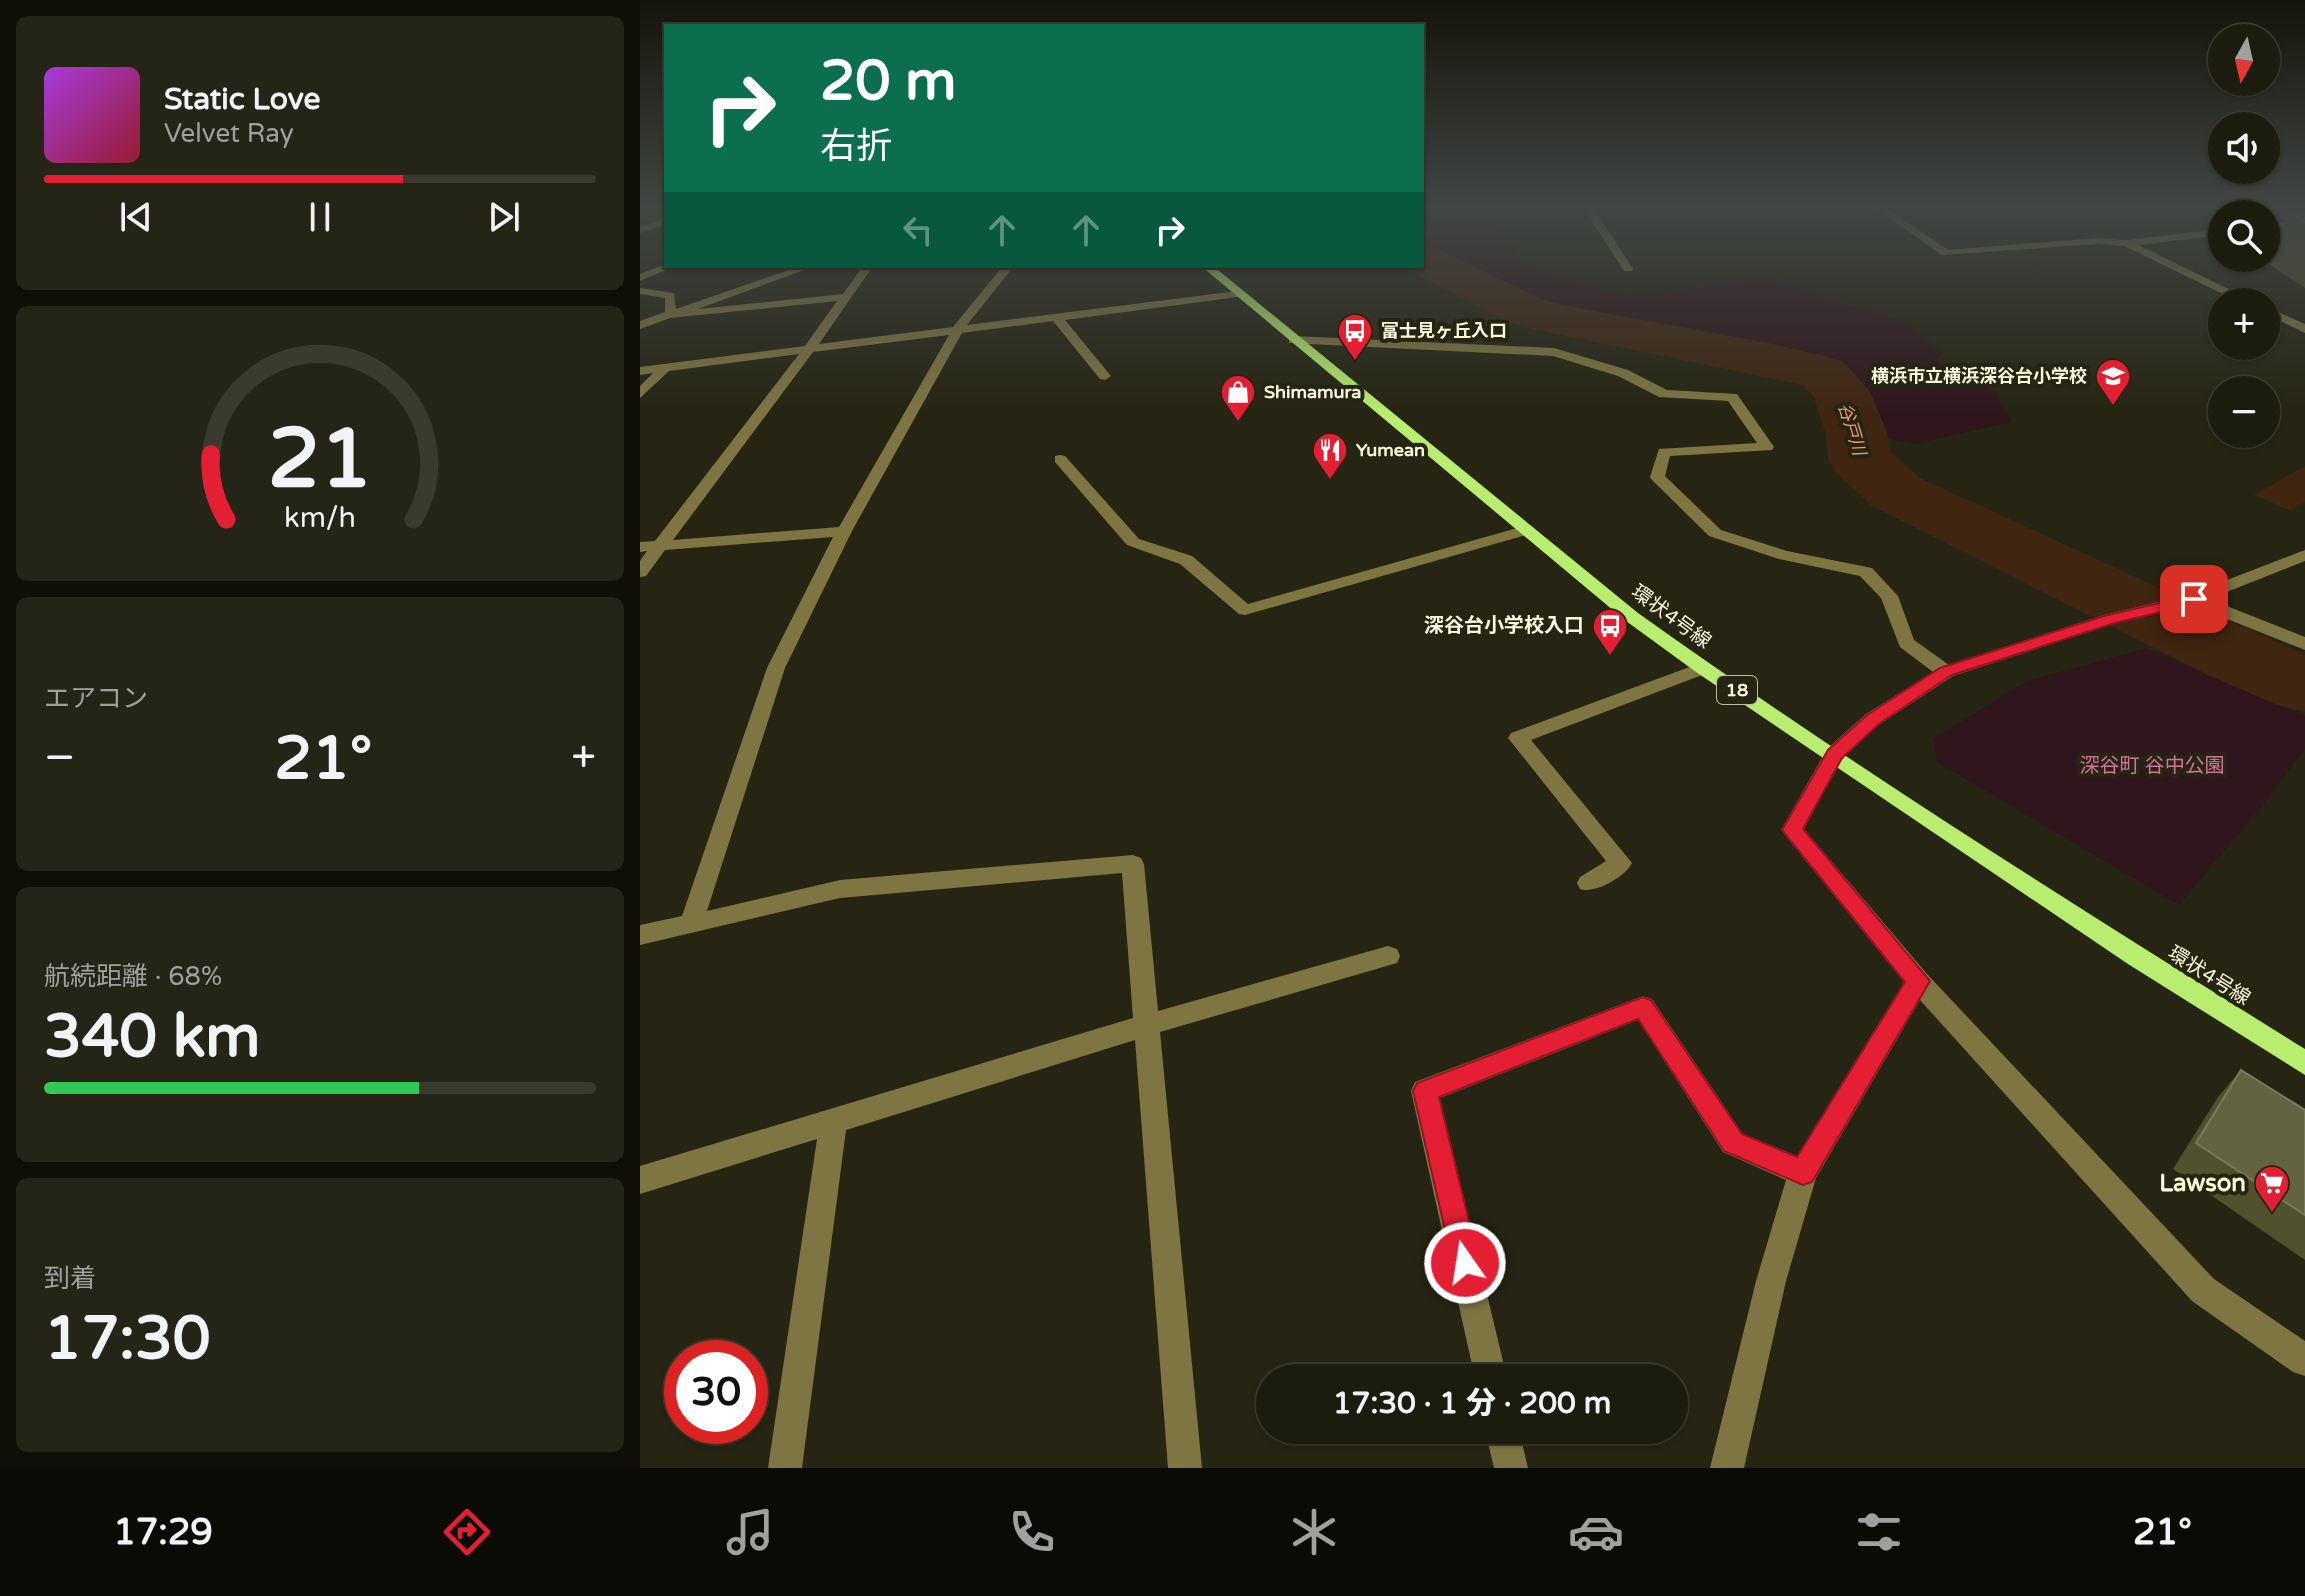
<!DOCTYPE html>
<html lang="ja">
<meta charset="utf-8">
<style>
:root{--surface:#1c1c0e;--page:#252517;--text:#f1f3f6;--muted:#a0a19e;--line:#3a3a2e;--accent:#e41f33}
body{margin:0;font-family:"Varela Round","Noto Sans JP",sans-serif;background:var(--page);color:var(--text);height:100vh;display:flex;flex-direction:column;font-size:30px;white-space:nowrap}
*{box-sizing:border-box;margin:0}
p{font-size:26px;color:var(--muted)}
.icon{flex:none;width:44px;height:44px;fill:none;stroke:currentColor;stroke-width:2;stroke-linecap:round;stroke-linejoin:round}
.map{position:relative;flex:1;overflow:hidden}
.details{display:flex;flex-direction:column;gap:16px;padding:16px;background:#0f0f08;width:640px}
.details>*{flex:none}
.hud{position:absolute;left:24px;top:24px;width:760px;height:244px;border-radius:0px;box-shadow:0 2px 6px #0004,0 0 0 2px var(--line);background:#0b6e4f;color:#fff;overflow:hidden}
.needle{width:52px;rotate:188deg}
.controls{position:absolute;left:1568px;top:24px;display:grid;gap:16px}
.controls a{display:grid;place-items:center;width:72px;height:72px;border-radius:50%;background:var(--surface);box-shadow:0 2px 6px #0004,0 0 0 2px var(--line);font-size:40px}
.speed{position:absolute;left:24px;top:1340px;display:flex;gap:16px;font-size:40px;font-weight:700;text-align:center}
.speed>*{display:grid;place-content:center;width:104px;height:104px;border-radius:50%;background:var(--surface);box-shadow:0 2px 6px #0004,0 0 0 2px var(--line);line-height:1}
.speed .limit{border:12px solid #d22;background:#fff;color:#111}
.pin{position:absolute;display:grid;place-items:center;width:68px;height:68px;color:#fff;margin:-34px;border-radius:16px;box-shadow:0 4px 12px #0006}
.me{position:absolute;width:88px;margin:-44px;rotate:347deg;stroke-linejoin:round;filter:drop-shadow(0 0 6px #0008)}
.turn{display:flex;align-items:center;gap:28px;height:168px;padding:0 24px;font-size:36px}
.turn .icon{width:104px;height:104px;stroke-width:2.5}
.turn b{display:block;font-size:56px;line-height:68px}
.lanes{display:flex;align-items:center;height:76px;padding:0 24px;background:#0003;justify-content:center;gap:40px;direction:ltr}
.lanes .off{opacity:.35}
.big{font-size:60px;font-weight:800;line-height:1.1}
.details .tile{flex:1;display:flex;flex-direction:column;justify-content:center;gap:12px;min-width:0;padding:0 28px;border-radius:12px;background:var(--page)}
.details .dial{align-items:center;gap:0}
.dial svg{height:208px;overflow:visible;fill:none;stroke:var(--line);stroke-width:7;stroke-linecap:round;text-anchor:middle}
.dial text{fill:var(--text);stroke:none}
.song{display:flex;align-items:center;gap:24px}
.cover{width:96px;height:96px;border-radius:12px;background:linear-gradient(135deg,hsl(280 70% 55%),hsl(350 70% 35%))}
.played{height:8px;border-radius:4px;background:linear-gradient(90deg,var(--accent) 65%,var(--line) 65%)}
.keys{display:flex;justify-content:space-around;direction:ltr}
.heat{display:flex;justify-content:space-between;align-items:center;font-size:44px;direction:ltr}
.charge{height:12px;border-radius:6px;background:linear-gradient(90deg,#34c759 68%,var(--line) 0)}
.trip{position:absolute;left:616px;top:1364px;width:432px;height:80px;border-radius:40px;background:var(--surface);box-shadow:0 2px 6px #0004,0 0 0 2px var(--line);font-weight:800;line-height:80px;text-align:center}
.menu{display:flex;height:128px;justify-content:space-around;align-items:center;background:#0b0b06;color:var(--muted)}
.menu .icon{width:56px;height:56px}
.menu .active{color:var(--accent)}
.menu b{font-size:36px;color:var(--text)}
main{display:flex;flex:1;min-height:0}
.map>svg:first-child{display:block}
.green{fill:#2f161c}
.water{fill:#402611}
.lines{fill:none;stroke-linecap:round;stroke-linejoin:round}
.river{fill:#402611;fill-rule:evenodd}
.minor{fill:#7f7543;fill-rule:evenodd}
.major{fill:#b8ed70;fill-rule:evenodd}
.wall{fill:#51512e}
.building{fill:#636341;stroke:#7b7a59;stroke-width:2}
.route{fill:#e41f33;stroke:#941421;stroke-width:2}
.labels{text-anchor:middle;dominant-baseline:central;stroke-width:8;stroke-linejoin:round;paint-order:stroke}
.far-poi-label{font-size:18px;font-weight:bold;fill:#fbf8dc;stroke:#262513;text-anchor:start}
.far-water-label{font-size:18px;font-style:italic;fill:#ee9576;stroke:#262513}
.shield{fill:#262513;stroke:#bbb9a0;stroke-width:2}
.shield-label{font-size:18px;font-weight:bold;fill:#fbf8dc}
.street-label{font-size:20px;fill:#fbf8dc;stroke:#262513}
.poi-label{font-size:20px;font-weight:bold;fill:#fbf8dc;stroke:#262513;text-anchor:end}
.park-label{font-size:20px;fill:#d3709c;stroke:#262513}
.near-poi-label{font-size:24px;font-weight:bold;fill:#fbf8dc;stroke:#262513;text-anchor:end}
</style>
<main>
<section class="details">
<div class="tile">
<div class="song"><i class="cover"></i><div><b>Static Love</b><p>Velvet Ray</p></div></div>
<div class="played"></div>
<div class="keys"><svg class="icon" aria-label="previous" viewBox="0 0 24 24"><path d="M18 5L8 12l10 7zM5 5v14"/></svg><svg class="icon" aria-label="pause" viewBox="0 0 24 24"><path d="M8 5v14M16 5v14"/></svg><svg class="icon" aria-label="next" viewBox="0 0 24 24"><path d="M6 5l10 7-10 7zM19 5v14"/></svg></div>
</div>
<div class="tile dial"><svg viewBox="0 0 100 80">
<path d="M14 69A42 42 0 1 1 86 69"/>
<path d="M14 69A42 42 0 0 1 8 44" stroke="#e41f33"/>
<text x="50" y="56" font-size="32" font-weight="700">21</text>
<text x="50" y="72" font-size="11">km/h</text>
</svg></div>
<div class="tile"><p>エアコン</p>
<div class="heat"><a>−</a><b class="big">21°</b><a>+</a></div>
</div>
<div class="tile"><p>航続距離 · 68%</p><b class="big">340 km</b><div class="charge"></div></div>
<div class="tile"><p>到着</p><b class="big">17:30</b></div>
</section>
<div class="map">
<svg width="1665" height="1468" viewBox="0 0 1665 1468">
<rect width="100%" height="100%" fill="#262513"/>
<g class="green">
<polygon points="782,207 875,207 859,217 880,263 984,296 1125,278 1270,324 1302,353 1295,360 1355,392 1371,422 1275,444 1216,432 1201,392 1183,373 1133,360 915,319 881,309 782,252"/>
<polygon points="1507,648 1665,716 1665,748 1626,801 1539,905 1297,762 1293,739 1387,681"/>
</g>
<polygon class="water" points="1665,466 1665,502 1651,511 1614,495"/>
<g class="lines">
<polygon class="river" points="782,245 798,249 899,298 922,305 1133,344 1203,361 1230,392 1247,432 1251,453 1280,478 1665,655 1665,712 1635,704 1570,676 1232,506 1197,474 1188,460 1185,432 1174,397 1163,385 897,330 863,320 766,269 764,266 782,266"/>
<g class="minor">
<polygon points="943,207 953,207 993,269 992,271 984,271"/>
<polygon points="1234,207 1245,207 1308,250 1458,238 1486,240 1582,229 1582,235 1498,245 1615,302 1600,302 1484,246 1458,244 1302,255"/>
<polygon points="26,218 26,224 0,233 0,227"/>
<polygon points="1665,219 1665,225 1626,230 1626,224"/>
<polygon points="26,264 35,266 0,281 0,274"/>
<path d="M160 266H175L58 309 203 294 223 266H233L179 344 313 327 363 266H374L327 325 598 291 604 294 598 297 425 320 471 376 465 380 460 379 413 321 322 333 212 531 145 668 67 911 200 880 493 855 501 858 504 864 518 1011 748 946 757 949 760 956 757 963 520 1032 562 1468H528L495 1040 206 1130 162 1468H128L177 1139 0 1194V1166L493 1018 482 873 200 898 0 945V925L42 916 127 668 193 537 25 550 6 576 0 577V561L7 551 0 552V542L15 541 159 354 29 371 0 398V386L13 373 0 375V367L165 346 197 301 30 318 0 329V321L25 312V298L0 294V288L34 293 36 309ZM309 335 199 527 33 540 173 352Z"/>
<polygon points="1626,307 1665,324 1665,333 1626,314"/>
<polygon points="653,336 914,348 988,370 1027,390 1097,394 1134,447 1132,450 1030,456 1025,476 1081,530 1147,551 1232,568 1258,596 1274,640 1309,665 1464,615 1548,595 1665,550 1665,561 1569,599 1665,637 1665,650 1552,605 1476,623 1313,676 1240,724 1202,758 1164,829 1287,974 1574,1279 1665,1341 1665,1376 1653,1372 1552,1301 1280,1000 1176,1178 1146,1281 1104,1468 1070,1468 1116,1281 1146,1180 1083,1152 998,1020 800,1098 867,1378 835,1378 771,1091 775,1082 1003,996 1012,999 1103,1134 1157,1156 1264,982 1141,830 1187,749 1226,714 1293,672 1260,647 1241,598 1220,576 1139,559 1069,536 1012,480 1010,477 1019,449 1117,443 1088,401 1019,397 978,376 913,356 649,343 649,337"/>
<polygon points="420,455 425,456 499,539 552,556 608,604 881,527 893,527 895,530 893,533 605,615 599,614 540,564 487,545 415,462 415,456"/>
<path d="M1063 662 1072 668 1070 672 891 740 992 863C985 877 955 894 940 889L937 883 940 877 966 861 868 738 871 733Z"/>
<polygon points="845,1430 879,1430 888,1468 854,1468"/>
</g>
<path class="major" d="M561 266H573L998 613C1214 767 1440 909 1665 1049V1075L1488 964 1056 672 986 621Z"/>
</g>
<g class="wall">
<polygon points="1665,212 1665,288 1626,262 1649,213"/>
<polygon points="1601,1070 1665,1110 1665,1260 1533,1169 1578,1097"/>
</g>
<g class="building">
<polygon points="1665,212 1665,222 1649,213"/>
<polygon points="1601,1070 1665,1110 1665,1215 1556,1143"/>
</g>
<linearGradient id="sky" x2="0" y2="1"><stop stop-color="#15140a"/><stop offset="0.5" stop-color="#414644"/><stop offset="1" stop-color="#414644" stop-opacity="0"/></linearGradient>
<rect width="1665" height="413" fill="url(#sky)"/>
<polygon class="route" points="1554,595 1562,599 1559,603 1475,623 1312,675 1240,723 1202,758 1163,829 1290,981 1172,1182 1163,1185 1084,1151 998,1019 799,1097 839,1263 834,1273 825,1277 815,1273 773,1091 777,1083 1003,997 1011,1000 1102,1134 1157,1157 1265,982 1142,830 1188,750 1227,715 1300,668 1464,616"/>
<defs>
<g id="bus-pin" transform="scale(1.8)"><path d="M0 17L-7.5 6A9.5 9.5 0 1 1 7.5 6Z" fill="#e41f33" stroke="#262513"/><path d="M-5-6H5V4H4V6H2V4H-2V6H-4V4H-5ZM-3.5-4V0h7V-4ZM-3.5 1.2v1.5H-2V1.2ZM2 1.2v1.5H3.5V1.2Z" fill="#fff"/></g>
<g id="school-pin" transform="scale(1.8)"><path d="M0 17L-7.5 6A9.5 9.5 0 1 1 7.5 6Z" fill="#e41f33" stroke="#262513"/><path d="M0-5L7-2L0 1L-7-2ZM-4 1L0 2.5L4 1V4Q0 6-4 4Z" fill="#fff"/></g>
<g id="shop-pin" transform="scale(1.8)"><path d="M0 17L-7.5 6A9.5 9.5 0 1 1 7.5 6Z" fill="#e41f33" stroke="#262513"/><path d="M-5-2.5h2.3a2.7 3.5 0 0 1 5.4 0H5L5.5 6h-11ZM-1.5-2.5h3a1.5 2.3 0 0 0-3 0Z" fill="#fff"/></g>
<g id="restaurant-pin" transform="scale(1.8)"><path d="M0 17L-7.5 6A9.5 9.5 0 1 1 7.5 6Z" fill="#e41f33" stroke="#262513"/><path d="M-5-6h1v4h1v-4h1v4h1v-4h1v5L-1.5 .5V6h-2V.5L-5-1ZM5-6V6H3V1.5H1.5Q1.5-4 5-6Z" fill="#fff"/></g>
<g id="supermarket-pin" transform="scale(1.8)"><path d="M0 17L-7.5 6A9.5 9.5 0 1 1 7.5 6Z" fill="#e41f33" stroke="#262513"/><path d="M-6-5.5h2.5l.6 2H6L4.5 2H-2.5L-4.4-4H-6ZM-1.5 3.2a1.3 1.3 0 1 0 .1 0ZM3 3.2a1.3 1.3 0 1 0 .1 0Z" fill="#fff"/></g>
</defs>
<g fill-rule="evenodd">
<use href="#bus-pin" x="715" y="331"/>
<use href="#school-pin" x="1473" y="376"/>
<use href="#shop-pin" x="598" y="392"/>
<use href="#restaurant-pin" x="690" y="450"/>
<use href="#bus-pin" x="970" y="626"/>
<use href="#supermarket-pin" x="1632" y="1183"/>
</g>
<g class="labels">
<g class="far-poi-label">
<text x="741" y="331">富士見ヶ丘入口</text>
<text x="1447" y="376" text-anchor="end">横浜市立横浜深谷台小学校</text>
<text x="624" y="392">Shimamura</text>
<text x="716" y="450">Yumean</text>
</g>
<g class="far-water-label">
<text transform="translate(1212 429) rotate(73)">谷戸川</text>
</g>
<rect class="shield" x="1077" y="676" width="40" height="28" rx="6"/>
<g class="shield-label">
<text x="1097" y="690">18</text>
</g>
<g class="street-label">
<text transform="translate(1031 617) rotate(36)">環状4号線</text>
<text transform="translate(1569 976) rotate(32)">環状4号線</text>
</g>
<g class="poi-label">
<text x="944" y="626">深谷台小学校入口</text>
</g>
<g class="park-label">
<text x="1512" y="766">深谷町 谷中公園</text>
</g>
<g class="near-poi-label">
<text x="1606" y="1183">Lawson</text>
</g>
</g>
</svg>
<div class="controls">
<a><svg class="needle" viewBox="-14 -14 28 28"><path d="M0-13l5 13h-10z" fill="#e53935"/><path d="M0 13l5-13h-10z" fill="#a0a19e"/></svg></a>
<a><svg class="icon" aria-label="sound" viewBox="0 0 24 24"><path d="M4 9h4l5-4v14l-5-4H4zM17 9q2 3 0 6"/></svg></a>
<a><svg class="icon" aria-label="search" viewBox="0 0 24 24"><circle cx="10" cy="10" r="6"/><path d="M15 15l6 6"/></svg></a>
<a>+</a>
<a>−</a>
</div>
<div class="speed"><div class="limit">30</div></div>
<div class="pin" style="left:1554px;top:599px;background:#d93025"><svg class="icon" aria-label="arrive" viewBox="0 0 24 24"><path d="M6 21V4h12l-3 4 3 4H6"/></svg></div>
<svg class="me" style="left:825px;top:1263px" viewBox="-20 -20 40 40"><circle r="17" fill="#e41f33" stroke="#fff" stroke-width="3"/><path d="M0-11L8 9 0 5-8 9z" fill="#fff"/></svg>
<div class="trip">17:30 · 1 分 · 200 m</div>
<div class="hud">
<div class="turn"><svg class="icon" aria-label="right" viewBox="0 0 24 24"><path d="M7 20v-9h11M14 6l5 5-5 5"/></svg><div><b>20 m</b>右折</div></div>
<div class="lanes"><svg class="icon off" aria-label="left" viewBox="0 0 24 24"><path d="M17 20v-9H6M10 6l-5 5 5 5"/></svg><svg class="icon off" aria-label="ahead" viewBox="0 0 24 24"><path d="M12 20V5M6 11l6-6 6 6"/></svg><svg class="icon off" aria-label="ahead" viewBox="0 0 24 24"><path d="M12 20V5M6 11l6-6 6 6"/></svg><svg class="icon" aria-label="right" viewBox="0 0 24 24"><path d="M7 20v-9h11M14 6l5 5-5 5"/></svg></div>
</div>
</div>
</main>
<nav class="menu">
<b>17:29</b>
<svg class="icon active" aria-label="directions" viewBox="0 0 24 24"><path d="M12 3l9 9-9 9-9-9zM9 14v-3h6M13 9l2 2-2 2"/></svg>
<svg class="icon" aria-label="music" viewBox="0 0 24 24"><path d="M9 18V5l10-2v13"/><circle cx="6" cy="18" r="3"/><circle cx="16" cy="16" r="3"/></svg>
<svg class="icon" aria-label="phone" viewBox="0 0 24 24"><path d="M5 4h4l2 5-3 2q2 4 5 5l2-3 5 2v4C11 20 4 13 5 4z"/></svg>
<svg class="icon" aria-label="climate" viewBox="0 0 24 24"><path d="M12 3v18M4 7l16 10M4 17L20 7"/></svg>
<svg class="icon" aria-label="car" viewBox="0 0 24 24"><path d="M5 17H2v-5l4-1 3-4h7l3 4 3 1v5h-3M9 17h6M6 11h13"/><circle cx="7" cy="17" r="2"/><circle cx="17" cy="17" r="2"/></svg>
<svg class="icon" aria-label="filters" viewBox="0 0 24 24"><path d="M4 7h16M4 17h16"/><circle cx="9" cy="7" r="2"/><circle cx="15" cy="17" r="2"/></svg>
<b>21°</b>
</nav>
